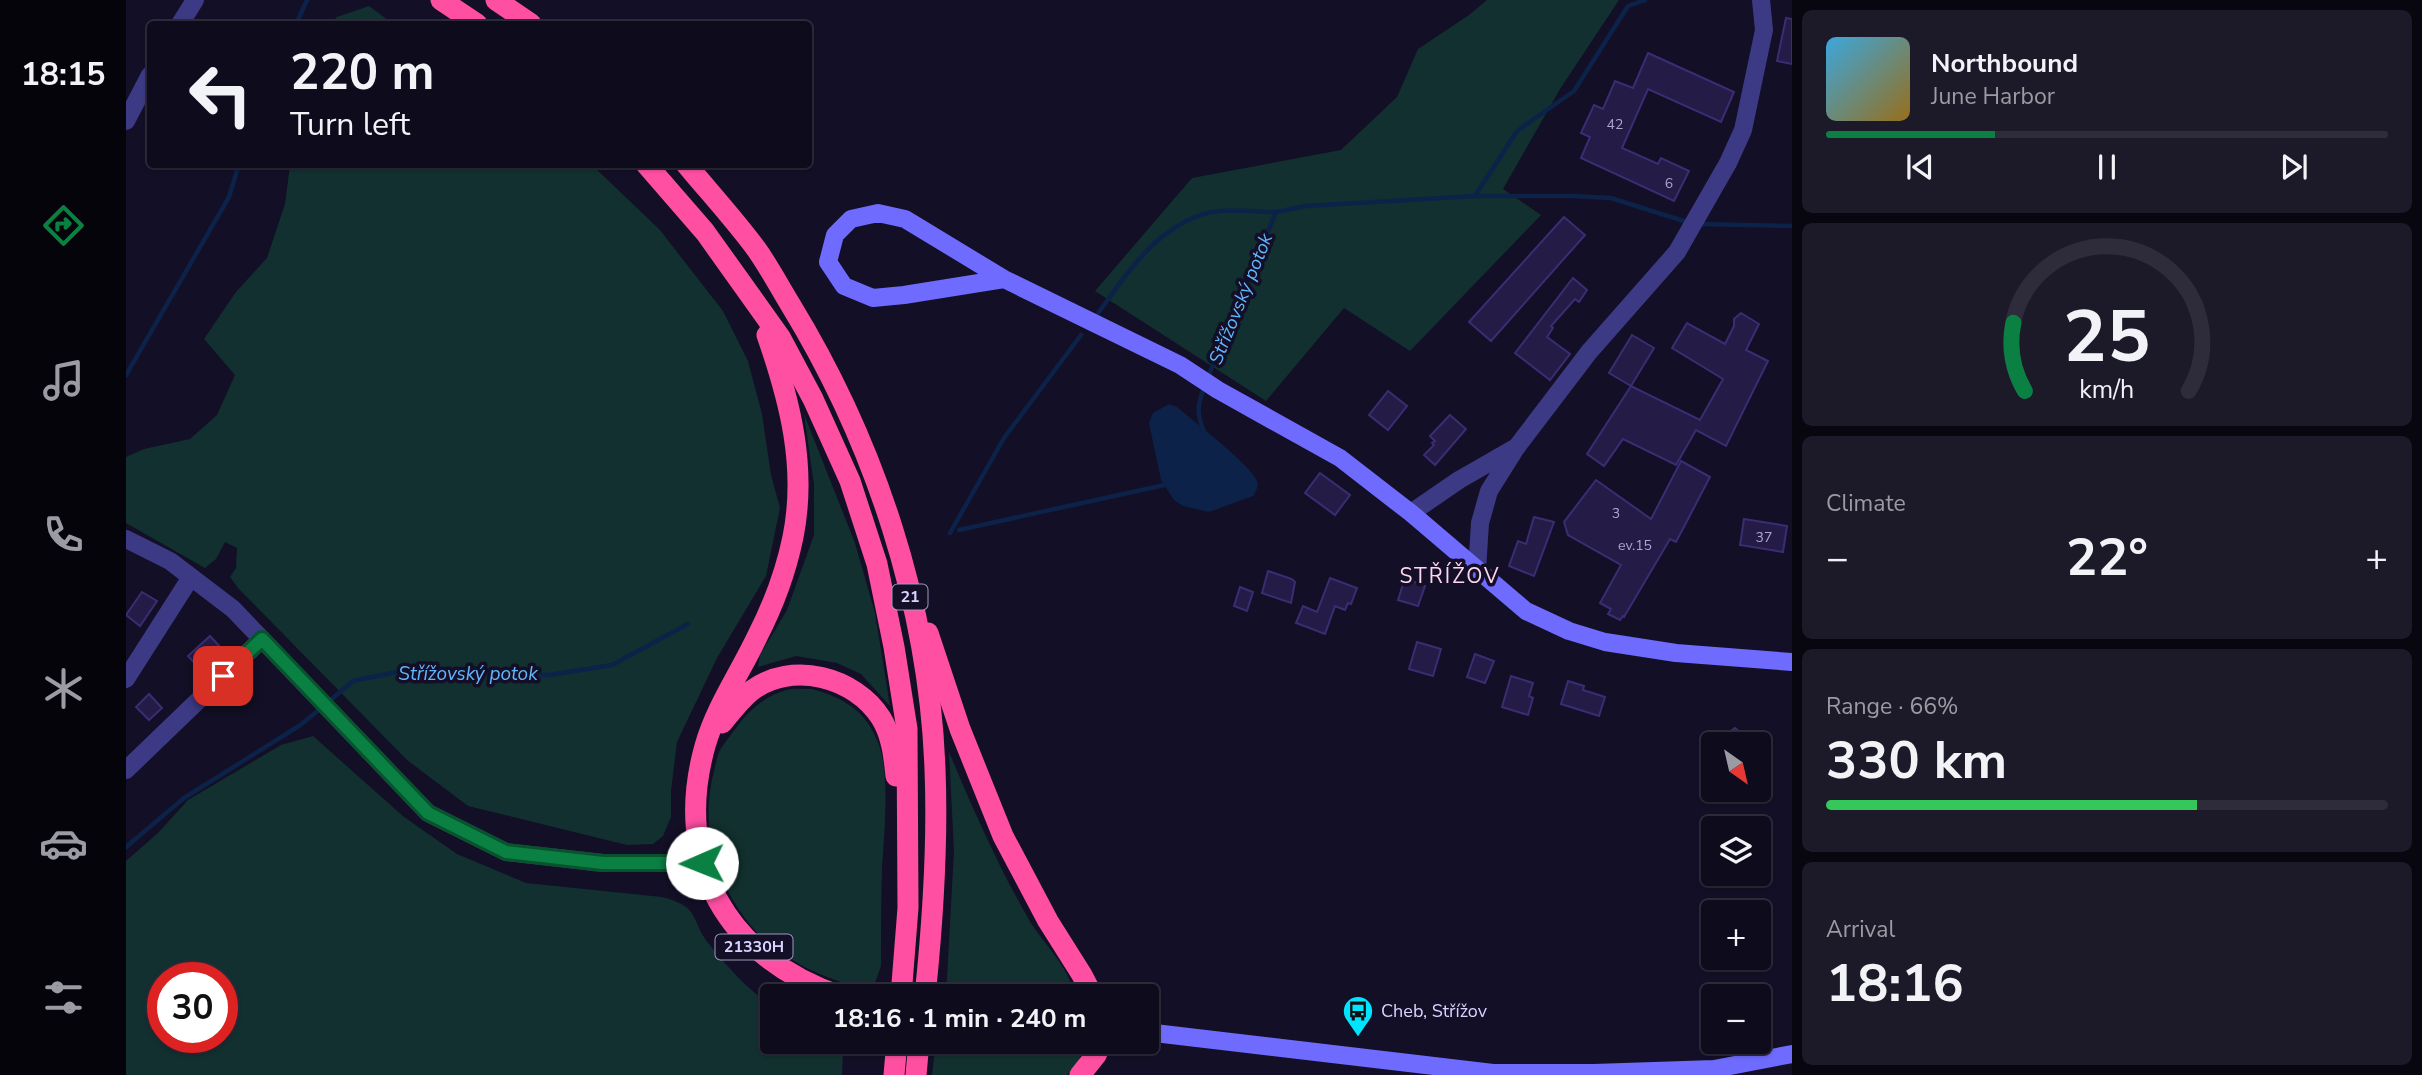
<!DOCTYPE html>
<meta charset="utf-8">
<style>
:root{--surface:#0e0b1c;--page:#1c1929;--text:#f1f3f6;--muted:#9b9ba3;--line:#2e2b3b;--accent:#0b8043}
body{margin:0;font-family:"Nunito Sans",sans-serif;background:var(--page);color:var(--text);height:100vh;display:flex;flex-direction:column;font-size:26px;white-space:nowrap}
*{box-sizing:border-box;margin:0}
p{font-size:23px;color:var(--muted)}
.icon{flex:none;width:38px;height:38px;fill:none;stroke:currentColor;stroke-width:2;stroke-linecap:round;stroke-linejoin:round}
.map{position:relative;flex:1;overflow:hidden}
.side{display:flex;flex-direction:column;gap:10px;padding:10px;background:#08060f;width:630px}
.side>*{flex:none}
.top-card{position:absolute;left:21px;top:21px;width:665px;height:147px;border-radius:7px;box-shadow:0 2px 5px #0004,0 0 0 2px var(--line);background:#0e0b1c;color:var(--text);overflow:hidden}
.needle{width:46px;rotate:146deg}
.tools{position:absolute;left:1575px;top:732px;display:grid;gap:14px}
.tools a{display:grid;place-items:center;width:70px;height:70px;border-radius:7px;background:var(--surface);box-shadow:0 2px 5px #0004,0 0 0 2px var(--line);font-size:35px}
.speed{position:absolute;left:21px;top:962px;display:flex;gap:14px;font-size:35px;font-weight:700;text-align:center}
.speed>*{display:grid;place-content:center;width:91px;height:91px;border-radius:50%;background:var(--surface);box-shadow:0 2px 5px #0004,0 0 0 2px var(--line);line-height:1}
.speed .limit{border:10px solid #d22;background:#fff;color:#111}
.pin{position:absolute;display:grid;place-items:center;width:60px;height:60px;color:#fff;margin:-30px;border-radius:14px;box-shadow:0 4px 10px #0006}
.me{position:absolute;width:77px;margin:-38px;rotate:269deg;stroke-linejoin:round;filter:drop-shadow(0 0 5px #0008)}
.turn{display:flex;align-items:center;gap:24px;height:147px;padding:0 28px;font-size:32px}
.turn .icon{width:91px;height:91px;stroke-width:2.5}
.turn b{display:block;font-size:49px;line-height:60px}
.big{font-size:52px;font-weight:700;line-height:1.1}
.side .card{flex:1;display:flex;flex-direction:column;justify-content:center;gap:10px;min-width:0;padding:0 24px;border-radius:10px;background:var(--page)}
.side .dial{align-items:center;gap:0}
.dial svg{height:182px;overflow:visible;fill:none;stroke:var(--line);stroke-width:7;stroke-linecap:round;text-anchor:middle}
.dial text{fill:var(--text);stroke:none}
.song{display:flex;align-items:center;gap:21px}
.cover{width:84px;height:84px;border-radius:10px;background:linear-gradient(135deg,hsl(200 70% 55%),hsl(40 70% 35%))}
.played{height:7px;border-radius:4px;background:linear-gradient(90deg,var(--accent) 30%,var(--line) 30%)}
.keys{display:flex;justify-content:space-around;direction:ltr}
.heat{display:flex;justify-content:space-between;align-items:center;font-size:38px;direction:ltr}
.charge{height:10px;border-radius:5px;background:linear-gradient(90deg,#34c759 66%,var(--line) 0)}
.trip{position:absolute;left:634px;top:984px;width:399px;height:70px;border-radius:7px;background:var(--surface);box-shadow:0 2px 5px #0004,0 0 0 2px var(--line);font-weight:700;line-height:70px;text-align:center}
main{display:flex;flex:1;min-height:0}
.dock{display:flex;flex-direction:column;width:126px;justify-content:space-around;align-items:center;background:#06040b;color:var(--muted)}
.dock .icon{width:49px;height:49px}
.dock .active{color:var(--accent)}
.dock b{font-size:32px;color:var(--text)}
.map>svg:first-child{display:block}
.green{fill:#12302f;fill-rule:evenodd}
.water{fill:#0c2248}
.lines{fill:none;stroke-linecap:round;stroke-linejoin:round}
.stream{stroke:#0c2248;stroke-width:4.5}
.building{fill:#241b47;stroke:#3b2d73;stroke-width:2}
.street{stroke:#3d3a85;stroke-width:18}
.secondary{stroke:#6f6bff;stroke-width:18}
.highway{stroke:#ff4fa3;stroke-width:21}
.route-casing{stroke:#07532c;stroke-width:18}
.route{stroke:#0b8043;stroke-width:12}
.labels{text-anchor:middle;dominant-baseline:central;stroke-width:7;stroke-linejoin:round;paint-order:stroke}
.number-label{font-size:14px;fill:#aca6d1}
.shield{fill:#130f26;stroke:#9e99be;stroke-width:2}
.shield-label{font-size:16px;font-weight:bold;fill:#d9d4ff}
.poi-label{font-size:18px;fill:#d9d4ff;stroke:#130f26;text-anchor:start}
.water-label{font-size:19px;font-style:italic;fill:#62b6ff;stroke:#130f26}
.quarter-label{font-size:21px;letter-spacing:2px;fill:#ffd6f0;stroke:#130f26}
</style>
<main>
<nav class="dock">
<b>18:15</b>
<svg class="icon active" aria-label="directions" viewBox="0 0 24 24"><path d="M12 3l9 9-9 9-9-9zM9 14v-3h6M13 9l2 2-2 2"/></svg>
<svg class="icon" aria-label="music" viewBox="0 0 24 24"><path d="M9 18V5l10-2v13"/><circle cx="6" cy="18" r="3"/><circle cx="16" cy="16" r="3"/></svg>
<svg class="icon" aria-label="phone" viewBox="0 0 24 24"><path d="M5 4h4l2 5-3 2q2 4 5 5l2-3 5 2v4C11 20 4 13 5 4z"/></svg>
<svg class="icon" aria-label="climate" viewBox="0 0 24 24"><path d="M12 3v18M4 7l16 10M4 17L20 7"/></svg>
<svg class="icon" aria-label="car" viewBox="0 0 24 24"><path d="M5 17H2v-5l4-1 3-4h7l3 4 3 1v5h-3M9 17h6M6 11h13"/><circle cx="7" cy="17" r="2"/><circle cx="17" cy="17" r="2"/></svg>
<svg class="icon" aria-label="filters" viewBox="0 0 24 24"><path d="M4 7h16M4 17h16"/><circle cx="9" cy="7" r="2"/><circle cx="15" cy="17" r="2"/></svg>
</nav>
<div class="map">
<svg width="1666" height="1075" viewBox="0 0 1666 1075">
<rect width="100%" height="100%" fill="#130f26"/>
<g class="green">
<polygon points="1361,0 1493,0 1434,89 1377,189 1415,215 1284,351 1218,308 1140,401 969,291 1066,178 1215,150 1271,97 1292,49 1343,15"/>
<polygon points="243,6 267,24 204,24 211,17"/>
<polygon points="164,165 466,165 534,230 597,311 622,361 636,414 645,475 654,508 640,576 591,658 551,742 545,791 545,817 537,836 527,844 501,845 342,806 281,760 112,588 104,577 110,568 111,548 99,542 90,559 79,568 0,523 0,457 18,449 64,439 91,415 109,375 78,339 110,292 141,258 159,204"/>
<polygon points="678,414 729,543 749,613 764,706 735,674 711,663 670,656 632,667 634,655 661,610 688,535 688,485"/>
<path d="M686 689C716 697 739 710 751 740 765 771 758 834 756 869 755 901 755 934 755 966L746 991C699 979 653 961 622 922 588 879 574 823 588 771 590 764 591 756 594 750 598 743 604 736 610 728 622 711 639 696 660 690 668 688 678 689 686 689Z"/>
<path d="M187 736 278 817 331 854 400 883 536 897C576 908 563 918 583 944 601 966 621 990 646 1005V1041H714L717 1050 716 1075H0V861L32 833 62 800 155 745ZM37 978H96V1038H37Z"/>
<path d="M823 752C847 809 871 864 902 918 916 943 944 966 948 996H820L828 851Z"/>
<path d="M810 1041H953C958 1058 952 1063 941 1075H806Z"/>
</g>
<path class="water" d="M1043 404 1051 407C1067 421 1125 465 1131 481 1133 486 1130 491 1127 496L1083 512 1057 506 1048 500 1035 480 1023 423 1027 413Z"/>
<g class="lines">
<g class="stream">
<polyline points="170,24 181,0"/>
<polyline points="1349,196 1391,131 1448,91 1502,6 1519,0"/>
<polyline points="1572,224 1666,226"/>
<path d="M971 315C1001 273 1031 225 1085 212 1105 208 1130 212 1150 212"/>
<polyline points="0,375 103,197 113,164"/>
<polyline points="1082,377 1150,212 1180,206 1349,196 1446,196 1485,198 1564,223"/>
<path d="M1079 434C1070 414 1071 405 1079 385"/>
<polyline points="833,530 1043,484"/>
<polyline points="824,533 878,438 955,335"/>
<polyline points="201,703 227,681 271,672 423,675 486,665 562,624"/>
<polyline points="0,847 58,798 173,726 194,709"/>
</g>
</g>
<g class="building">
<polygon points="1660,18 1666,19 1666,64 1651,61"/>
<polygon points="1522,53 1608,92 1595,122 1522,89 1496,148 1532,164 1535,158 1563,171 1548,201 1455,158 1464,137 1455,133 1468,105 1477,109 1489,81 1507,88"/>
<polygon points="1438,217 1459,235 1365,341 1343,322"/>
<polygon points="1447,278 1461,290 1453,302 1449,299 1425,326 1427,328 1421,337 1444,354 1424,380 1389,353"/>
<polygon points="1615,313 1633,324 1620,350 1642,361 1600,446 1570,430 1550,465 1497,439 1478,466 1461,454 1505,386 1574,420 1597,379 1546,348 1561,323 1599,344 1608,326 1608,319"/>
<polygon points="1506,335 1528,348 1505,386 1483,373"/>
<polygon points="1262,391 1281,406 1262,430 1243,415"/>
<polygon points="1324,415 1340,429 1309,465 1298,455 1308,445 1306,443 1309,441 1304,436"/>
<polygon points="1555,461 1584,477 1550,542 1544,539 1498,617 1497,616 1494,620 1482,614 1485,609 1474,603 1495,565 1442,535 1438,522 1470,480 1525,519"/>
<polygon points="1194,473 1224,495 1209,515 1179,493"/>
<polygon points="1408,517 1428,522 1408,576 1383,566 1392,541 1400,544"/>
<polygon points="1618,519 1661,526 1657,552 1614,545"/>
<polygon points="1142,571 1166,579 1169,582 1165,603 1136,593"/>
<polygon points="1204,578 1231,588 1225,604 1222,603 1219,610 1209,606 1199,634 1170,623 1177,606 1191,612"/>
<polygon points="1279,578 1299,586 1292,606 1272,600"/>
<polygon points="1114,587 1127,592 1121,611 1108,606"/>
<polygon points="16,592 31,601 14,626 0,615"/>
<polygon points="84,636 96,649 74,669 62,656"/>
<polygon points="1291,642 1315,649 1307,676 1283,669"/>
<polygon points="1349,654 1368,661 1359,683 1341,677"/>
<polygon points="1385,676 1407,683 1403,696 1407,698 1402,715 1376,707"/>
<polygon points="1442,681 1458,686 1457,690 1479,697 1473,716 1435,704"/>
<polygon points="23,694 36,708 23,720 10,707"/>
<polygon points="1609,728 1627,744 1591,744 1602,733"/>
</g>
<g class="lines">
<g class="street">
<polyline points="54,24 69,0"/>
<polyline points="0,121 24,75"/>
<polyline points="1285,513 1333,480 1387,449"/>
<polyline points="0,539 44,561 107,609 302,813 380,852 477,863 576,863"/>
<polyline points="1351,570 1354,523 1363,491 1390,448 1463,352 1551,252 1602,163 1617,130 1638,30 1635,0"/>
<polyline points="0,679 65,577"/>
<polyline points="0,770 136,639"/>
</g>
<g class="secondary">
<polyline points="878,279 778,295 747,298 718,286 702,262 709,235 725,219 752,213 779,219 878,279 1054,365 1092,390 1214,458 1285,513 1400,611 1443,631 1479,642 1550,653 1666,662"/>
<polyline points="1020,1032 1367,1073 1468,1073 1588,1069 1666,1054"/>
</g>
<g class="highway">
<polyline points="315,0 351,24"/>
<polyline points="370,0 405,24"/>
<polyline points="520,164 579,232 654,337 687,399 724,481 751,564 768,647 781,729 782,908 775,996"/>
<path d="M560 164C584 193 609 220 631 250 643 267 653 286 664 304 749 443 803 606 809 769 812 845 807 920 799 996"/>
<path d="M641 335C664 401 681 467 667 537 660 571 647 606 631 637 614 673 590 707 579 746 546 863 602 958 714 996"/>
<polyline points="802,633 834,729 877,836 922,921 956,975 967,996"/>
<path d="M596 723C605 712 614 700 625 691 666 660 729 677 755 718 766 736 768 756 770 776"/>
<polyline points="768,1075 771,1041"/>
<polyline points="790,1075 793,1041"/>
<polyline points="954,1075 970,1055 976,1041"/>
</g>
</g>
<g class="lines">
<g class="route-casing">
<polyline id="route" points="97,676 136,639 302,813 380,852 477,863 576,863"/>
</g>
<use href="#route" class="route"/>
</g>
<defs>
<g id="bus-pin" transform="scale(1.575)"><path d="M0 17L-7.5 6A9.5 9.5 0 1 1 7.5 6Z" fill="#00e5ff" stroke="#130f26"/><path d="M-5-6H5V4H4V6H2V4H-2V6H-4V4H-5ZM-3.5-4V0h7V-4ZM-3.5 1.2v1.5H-2V1.2ZM2 1.2v1.5H3.5V1.2Z" fill="#111"/></g>
</defs>
<g fill-rule="evenodd">
<use href="#bus-pin" x="1232" y="1011"/>
</g>
<g class="labels">
<g class="number-label">
<text x="1489" y="124">42</text>
<text x="1543" y="183">6</text>
<text x="1490" y="513">3</text>
<text x="1638" y="537">37</text>
<text x="1509" y="545">ev.15</text>
</g>
<g class="shield">
<rect x="766.5" y="584.5" width="35" height="25" rx="5"/>
<rect x="589.5" y="934.5" width="77" height="25" rx="5"/>
</g>
<g class="shield-label">
<text x="784" y="597">21</text>
<text x="628" y="947">21330H</text>
</g>
<g class="poi-label">
<text x="1255" y="1011">Cheb, Střížov</text>
</g>
<g class="water-label">
<text transform="translate(1115 299) rotate(-68)">Střížovský potok</text>
<text x="342" y="674">Střížovský potok</text>
</g>
<g class="quarter-label">
<text x="1324" y="576">STŘÍŽOV</text>
</g>
</g>
</svg>
<div class="tools">
<a><svg class="needle" viewBox="-14 -14 28 28"><path d="M0-13l5 13h-10z" fill="#e53935"/><path d="M0 13l5-13h-10z" fill="#9b9ba3"/></svg></a>
<a><svg class="icon" aria-label="layers" viewBox="0 0 24 24"><path d="M12 4l9 5-9 5-9-5zM3 14l9 5 9-5"/></svg></a>
<a>+</a>
<a>−</a>
</div>
<div class="speed"><div class="limit">30</div></div>
<div class="pin" style="left:97px;top:676px;background:#d93025"><svg class="icon" aria-label="arrive" viewBox="0 0 24 24"><path d="M6 21V4h12l-3 4 3 4H6"/></svg></div>
<svg class="me" style="left:576px;top:863px" viewBox="-20 -20 40 40"><circle r="19" fill="#fff"/><path d="M0-13L10 11 0 6-10 11z" fill="#0b8043"/></svg>
<div class="trip">18:16 · 1 min · 240 m</div>
<div class="top-card">
<div class="turn"><svg class="icon" aria-label="left" viewBox="0 0 24 24"><path d="M17 20v-9H6M10 6l-5 5 5 5"/></svg><div><b>220 m</b>Turn left</div></div>
</div>
</div>
<section class="side">
<div class="card">
<div class="song"><i class="cover"></i><div><b>Northbound</b><p>June Harbor</p></div></div>
<div class="played"></div>
<div class="keys"><svg class="icon" aria-label="previous" viewBox="0 0 24 24"><path d="M18 5L8 12l10 7zM5 5v14"/></svg><svg class="icon" aria-label="pause" viewBox="0 0 24 24"><path d="M8 5v14M16 5v14"/></svg><svg class="icon" aria-label="next" viewBox="0 0 24 24"><path d="M6 5l10 7-10 7zM19 5v14"/></svg></div>
</div>
<div class="card dial"><svg viewBox="0 0 100 80">
<path d="M14 69A42 42 0 1 1 86 69"/>
<path d="M14 69A42 42 0 0 1 9 39" stroke="#0b8043"/>
<text x="50" y="56" font-size="32" font-weight="700">25</text>
<text x="50" y="72" font-size="11">km/h</text>
</svg></div>
<div class="card"><p>Climate</p>
<div class="heat"><a>−</a><b class="big">22°</b><a>+</a></div>
</div>
<div class="card"><p>Range · 66%</p><b class="big">330 km</b><div class="charge"></div></div>
<div class="card"><p>Arrival</p><b class="big">18:16</b></div>
</section>
</main>
